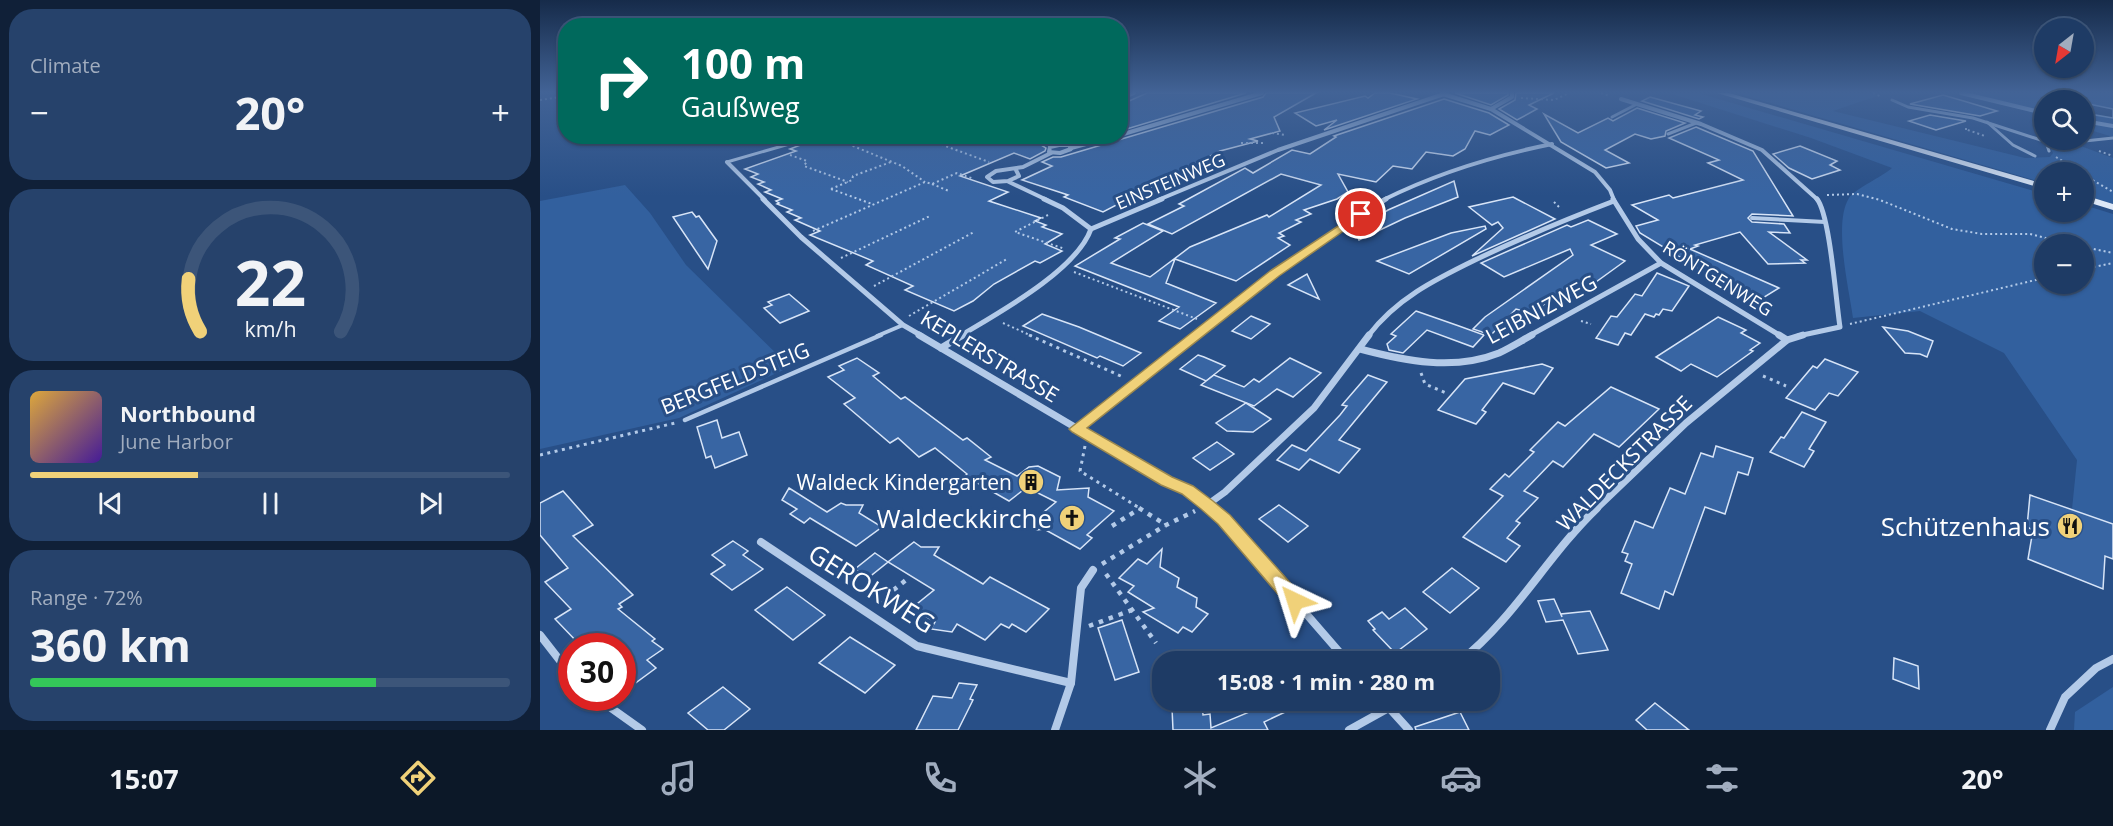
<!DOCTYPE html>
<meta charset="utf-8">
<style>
:root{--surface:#1e3b65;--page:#26426b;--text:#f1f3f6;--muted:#a1adbf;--line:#3c5579;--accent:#f0d179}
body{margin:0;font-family:"Open Sans",sans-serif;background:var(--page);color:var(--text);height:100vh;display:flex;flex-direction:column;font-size:22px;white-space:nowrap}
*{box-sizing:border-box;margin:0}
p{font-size:20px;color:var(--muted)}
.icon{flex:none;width:33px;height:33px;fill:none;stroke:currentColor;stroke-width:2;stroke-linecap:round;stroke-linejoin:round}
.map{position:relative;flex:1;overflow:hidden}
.drawer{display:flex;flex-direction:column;gap:9px;padding:9px;background:#102038;width:540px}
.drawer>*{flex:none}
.top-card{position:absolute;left:18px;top:18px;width:570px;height:126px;border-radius:24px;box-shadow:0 2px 4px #0004,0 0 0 2px var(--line);background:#00695c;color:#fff;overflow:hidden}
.needle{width:39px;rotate:211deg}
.tools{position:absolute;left:1494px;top:18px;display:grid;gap:12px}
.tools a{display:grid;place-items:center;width:60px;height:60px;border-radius:50%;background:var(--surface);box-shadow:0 2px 4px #0004,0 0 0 2px var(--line);font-size:30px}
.speed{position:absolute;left:18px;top:633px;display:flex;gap:12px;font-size:30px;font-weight:700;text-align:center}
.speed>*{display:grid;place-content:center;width:78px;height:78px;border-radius:50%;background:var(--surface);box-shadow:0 2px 4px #0004,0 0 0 2px var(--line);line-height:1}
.speed .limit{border:9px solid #d22;background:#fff;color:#111}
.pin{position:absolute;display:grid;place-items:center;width:51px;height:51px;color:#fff;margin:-26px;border:3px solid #fff;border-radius:50%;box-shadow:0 2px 6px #0007}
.me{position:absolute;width:66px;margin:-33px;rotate:319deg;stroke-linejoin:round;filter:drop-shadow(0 0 4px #0008)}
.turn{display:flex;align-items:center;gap:21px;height:126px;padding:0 24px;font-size:27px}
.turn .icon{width:78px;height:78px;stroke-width:2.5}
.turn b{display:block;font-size:42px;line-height:51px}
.big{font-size:45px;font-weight:700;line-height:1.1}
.drawer .widget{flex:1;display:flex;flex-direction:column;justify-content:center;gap:9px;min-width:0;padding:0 21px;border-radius:24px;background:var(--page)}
.drawer .dial{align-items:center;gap:0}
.dial svg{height:156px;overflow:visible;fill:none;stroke:var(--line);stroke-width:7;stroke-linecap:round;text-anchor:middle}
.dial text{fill:var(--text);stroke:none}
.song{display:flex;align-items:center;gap:18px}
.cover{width:72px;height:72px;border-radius:9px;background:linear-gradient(135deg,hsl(40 70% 55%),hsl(260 70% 35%))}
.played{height:6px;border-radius:3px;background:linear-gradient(90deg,var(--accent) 35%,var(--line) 35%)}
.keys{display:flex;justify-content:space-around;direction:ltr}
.heat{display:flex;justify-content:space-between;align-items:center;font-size:33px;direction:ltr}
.charge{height:9px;border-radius:4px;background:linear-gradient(90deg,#34c759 72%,var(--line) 0)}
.trip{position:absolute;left:612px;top:651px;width:348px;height:60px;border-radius:24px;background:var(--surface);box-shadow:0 2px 4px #0004,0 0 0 2px var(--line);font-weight:700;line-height:60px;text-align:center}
.menu{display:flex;height:96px;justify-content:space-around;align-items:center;background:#0c1828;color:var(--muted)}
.menu .icon{width:42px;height:42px}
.menu .current{color:var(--accent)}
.menu b{font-size:27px;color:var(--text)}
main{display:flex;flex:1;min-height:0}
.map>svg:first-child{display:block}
.green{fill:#32609e;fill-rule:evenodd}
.water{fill:#1c3a68;stroke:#a8c4e9;stroke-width:1.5}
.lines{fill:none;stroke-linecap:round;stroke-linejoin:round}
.stream{stroke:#a8c4e9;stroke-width:4}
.building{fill:#3865a3;stroke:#d7e4f7;stroke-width:1.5}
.path-far2{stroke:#b3cae8;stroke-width:2;stroke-dasharray:2 3;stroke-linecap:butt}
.path-far1{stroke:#b3cae8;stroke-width:3;stroke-dasharray:3 4.5;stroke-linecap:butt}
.path{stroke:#b3cae8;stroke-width:4.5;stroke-dasharray:4.5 6;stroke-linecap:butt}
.lane-far2{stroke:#b3cae8;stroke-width:3}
.lane-far1{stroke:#b3cae8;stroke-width:4}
.lane{stroke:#b3cae8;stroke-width:4.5}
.street-far3{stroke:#b3cae8;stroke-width:4}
.street-far2{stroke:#b3cae8;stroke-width:5}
.street-far1{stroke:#b3cae8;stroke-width:7}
.street{stroke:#b3cae8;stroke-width:8}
.secondary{fill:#dde8f7;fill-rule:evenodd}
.route{fill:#f0d179;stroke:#9c884f;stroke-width:1.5}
.labels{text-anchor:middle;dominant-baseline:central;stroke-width:6;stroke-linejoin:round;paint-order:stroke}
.far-street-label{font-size:18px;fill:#fff;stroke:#284f87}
.street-label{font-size:21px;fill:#fff;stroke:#284f87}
.poi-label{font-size:21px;fill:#fff;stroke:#284f87;text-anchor:end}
.near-poi-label{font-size:26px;fill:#fff;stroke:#284f87;text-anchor:end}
.near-street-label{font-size:26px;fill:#fff;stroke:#284f87}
</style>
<main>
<section class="drawer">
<div class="widget"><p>Climate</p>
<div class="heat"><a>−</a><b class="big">20°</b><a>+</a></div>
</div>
<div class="widget dial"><svg viewBox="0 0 100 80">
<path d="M14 69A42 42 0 1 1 86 69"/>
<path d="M14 69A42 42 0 0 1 8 42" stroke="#f0d179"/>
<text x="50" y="56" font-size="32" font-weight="700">22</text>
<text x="50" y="72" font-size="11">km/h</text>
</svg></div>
<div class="widget">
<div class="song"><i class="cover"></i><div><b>Northbound</b><p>June Harbor</p></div></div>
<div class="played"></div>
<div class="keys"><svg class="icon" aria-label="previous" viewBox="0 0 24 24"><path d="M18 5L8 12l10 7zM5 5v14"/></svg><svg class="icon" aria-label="pause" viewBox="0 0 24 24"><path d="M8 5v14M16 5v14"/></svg><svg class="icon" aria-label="next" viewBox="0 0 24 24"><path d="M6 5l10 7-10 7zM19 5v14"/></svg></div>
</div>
<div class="widget"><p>Range · 72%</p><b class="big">360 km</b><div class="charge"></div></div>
</section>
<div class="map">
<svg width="1573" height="730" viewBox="0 0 1573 730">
<rect width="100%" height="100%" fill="#284f87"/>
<g class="green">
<path d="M1129 93H1158L1504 194V212H1544V205L1573 214V524L1532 509 1537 460 1464 353 1380 311 1313 318C1309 289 1293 223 1309 198 1316 188 1342 177 1352 168L1271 138ZM1504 244H1544V284H1504Z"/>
<polygon points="1196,93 1329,93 1337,96 1293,111 1485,158 1510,157 1513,153 1509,146 1530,142 1573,158 1573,204 1544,195 1544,172 1504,172 1504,183"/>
<polygon points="1415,93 1573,93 1573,109 1544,103 1544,100 1504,100 1504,115"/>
<polygon points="1544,113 1573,118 1573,137 1544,128"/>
<polygon points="85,185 110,213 146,265 250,367 139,418 0,449 0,201"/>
<polygon points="1573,687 1573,730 1534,730 1535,712"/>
</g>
<polygon class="water" points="1544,103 1573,109 1573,118 1544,113"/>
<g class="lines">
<g class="stream">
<polyline points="1421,93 1504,113"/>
<polyline points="1544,121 1573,126"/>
</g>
</g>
<g class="building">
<polygon points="607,93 706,93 580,131 580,105"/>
<polygon points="726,93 776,93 734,117 740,131 710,139 718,141 680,151 563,212 524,197 528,195 482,180 512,166 502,162 513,157 521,157 723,97"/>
<polygon points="835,93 850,93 877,99 784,130 797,120 776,126 755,113 825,96 828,98"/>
<polygon points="915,93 968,93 968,95 951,105"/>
<polygon points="976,93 1014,93 989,105 997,109 977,120 959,109 975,100"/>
<polygon points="1403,95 1427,102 1457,111 1440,116 1370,104"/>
<polygon points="1110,97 1161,111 1155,115 1163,117 1159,119 1102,101"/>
<polygon points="904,99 949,113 969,125 950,135 935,131 925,149 913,156 886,152 872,169 853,166 836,182 798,174 808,192 797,199 764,210 771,214 756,220 761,222 739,233 744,236 738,238 750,245 696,281 635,259 626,283 676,303 640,329 619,321 639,307 535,266 580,239 575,238 603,223 623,231 571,263 610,277 650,247 727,215 729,217 781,185 741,174 632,234 608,224 644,206 639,204 705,168 713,173 752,150 770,154 796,137 794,136"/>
<polygon points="1097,108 1145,123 1126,131 1125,136 1111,139 1095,134 1065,150 1089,163 1066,168 1021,142 1004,114 1038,133 1068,118 1073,121"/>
<polygon points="1390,115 1426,121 1396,130 1369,121"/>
<polygon points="1156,127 1213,151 1253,216 1212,214 1208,218 1212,222 1244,224 1250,233 1229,232 1267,260 1261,260 1265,263 1228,264 1200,232 1155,245 1158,246 1150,249 1239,288 1218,301 1196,292 1200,289 1178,280 1100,233 1096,226 1118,220 1092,205 1129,195 1133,198 1203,180 1168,163 1179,160 1129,138"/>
<polygon points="284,136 381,136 382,144 402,136 487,136 506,148 505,151 490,159 474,153 420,176 468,192 449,201 501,218 495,221 506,225 502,227 522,234 505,244 522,251 500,263 495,261 454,284 433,301 414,311 365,290 373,286 326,265 333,261 270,235 280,231 255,220 261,218 247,212 252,210 237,204 239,203 236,201 242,199 225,192 231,190 218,184 224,182 211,177 218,174 205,169 256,151 250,149"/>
<polygon points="502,136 558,136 533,143 529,141 513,142"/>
<polygon points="1260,146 1297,161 1290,165 1300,170 1272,179 1249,168 1233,154"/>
<polygon points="914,181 918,197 865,218 819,240 815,231 848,210"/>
<polygon points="973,197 1015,219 932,256 963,228 958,222 952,225 929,207"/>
<polygon points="152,212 156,217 159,216 177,241 168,269 133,217"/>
<polygon points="1048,220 1077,234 1051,245 1085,261 1042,292 1037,293 1026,289 992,313 976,309 951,335 933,329 945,317 1033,255 1030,249 964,277 941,263 1027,225 1031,227"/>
<polygon points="945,226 946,229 869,274 837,261 911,233"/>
<polygon points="1117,273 1149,286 1132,311 1123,309 1119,315 1116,314 1114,317 1105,314 1091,335 1085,333 1078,345 1056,338 1071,316 1077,317 1095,294 1102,296"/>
<polygon points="767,274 779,299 748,285"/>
<polygon points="249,294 269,311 240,323 224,308 232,305 228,302"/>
<polygon points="876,311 919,326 944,335 933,347 887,330 863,353 849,350 847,344 856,336 851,334"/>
<polygon points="502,314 539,327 601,353 583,366 560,356 557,358 483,326"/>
<polygon points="711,316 730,324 711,339 692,331"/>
<polygon points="1178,317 1206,330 1201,333 1220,343 1210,350 1213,351 1177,377 1151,364 1141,371 1116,357"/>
<polygon points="1343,327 1368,331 1393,341 1387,357 1380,354 1365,353"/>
<polygon points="658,355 664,357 685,366 666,381 640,369"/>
<polygon points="317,358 339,373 333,376 361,399 365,397 423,440 427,438 451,457 445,460 477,476 489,467 498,466 520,477 517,490 549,488 548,497 574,511 547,535 552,538 540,549 504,529 496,530 499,516 516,502 492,490 482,491 469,501 425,476 427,474 395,448 379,457 358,438 350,443 304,404 315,398 288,377 304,370 299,366"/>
<polygon points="750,358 781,373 753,397 737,389 714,406 661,385 674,375 704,387 714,379 719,382"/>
<polygon points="1285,359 1318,372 1298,396 1289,393 1275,410 1246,398 1273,366 1277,368"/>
<polygon points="1002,364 1013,368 994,394 963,383 942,410 946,412 936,424 898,410 925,379"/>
<polygon points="828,375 847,382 799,440 820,449 799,473 770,459 759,470 737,460 752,445 766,451 800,415 807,406 802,405"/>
<polygon points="1071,387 1119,409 1079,447 1054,434 1023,467 1013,461 984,491 998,498 976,521 980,523 967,538 980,546 966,562 923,537 963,496 950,489 965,474 969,477 994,452 990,450 1018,422 1025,426"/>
<polygon points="706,403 731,419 713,432 687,431 676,423"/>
<polygon points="1262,412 1286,422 1269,449 1274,451 1264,467 1230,452 1241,437 1244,438"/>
<polygon points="177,420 182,438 199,432 207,455 175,468 171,456 166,458 157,427"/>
<polygon points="677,442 694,454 670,470 653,458"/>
<polygon points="1176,446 1213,458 1208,475 1198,472 1185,514 1165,507 1133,595 1125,591 1119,609 1081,593 1092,564 1085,561 1088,554 1082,552 1095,521 1113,528 1130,488 1145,494 1161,453 1173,457"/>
<polygon points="249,488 287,512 301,503 306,505 323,505 319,513 342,527 316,546 270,518 264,523 250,514 257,509 242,500"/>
<polygon points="23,491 53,525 33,536 93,595 79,604 82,607 78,609 115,639 112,641 123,649 107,660 116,668 90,687 82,681 82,646 41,646 15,619 31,609 5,582 28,568 0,535 0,503"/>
<polygon points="1490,495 1573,524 1573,559 1565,556 1563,589 1488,559 1493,530 1487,527"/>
<polygon points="739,505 768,526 748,542 719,519"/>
<polygon points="193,541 208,551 203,555 223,569 192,590 171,574 185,565 172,555"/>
<polygon points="374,542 381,547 399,547 394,555 443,584 450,577 509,609 486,632 472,624 469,628 461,624 445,640 417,624 412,632 391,629 395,622 372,608 394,590 348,562"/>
<polygon points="622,549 620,567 639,578 637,587 657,598 656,607 668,614 652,632 643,627 638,633 603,612 614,608 588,592 594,586 579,578 598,559 607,564"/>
<polygon points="335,553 348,562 328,578 315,569"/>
<polygon points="912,568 939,588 910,613 883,592"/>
<polygon points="247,587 285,615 253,640 215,610"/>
<polygon points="1014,599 1022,617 1021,614 1050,611 1068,650 1038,654 1023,620 1006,622 998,601"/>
<polygon points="865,608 887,629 855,653 833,630 835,629 828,621 842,612 849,619"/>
<polygon points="582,620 599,672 575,680 558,628"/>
<polygon points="310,637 355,665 325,693 279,663"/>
<polygon points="1354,658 1378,666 1379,689 1353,679"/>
<polygon points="419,683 437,685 430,699 433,700 418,730 376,730 393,696 412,698"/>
<polygon points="183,687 210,709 184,730 168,730 148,713"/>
<polygon points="738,700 758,700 760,705 724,722 728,730 633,730 632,708 662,704 663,715 670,714 671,728"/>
<polygon points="1115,703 1149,730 1107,730 1096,720"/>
<polygon points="920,712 929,730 876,730 875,727"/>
</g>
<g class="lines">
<g class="path-far2">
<polyline points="1061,93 1070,96"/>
<polyline points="1333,93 1342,97"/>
<polyline points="981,98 1014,100 1029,93"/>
<polyline points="0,100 26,96"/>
<polyline points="1427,129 1425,129 1445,136"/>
<polyline points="732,133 745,135"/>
<polyline points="378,136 449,162"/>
<polyline points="701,143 723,143"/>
<polyline points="308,144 362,166 385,182"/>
<polyline points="310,144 329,136"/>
<polyline points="1559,151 1573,156"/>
<polyline points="250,155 267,161 264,166 308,182"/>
<polyline points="1516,157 1540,172"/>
<polyline points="1544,175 1573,192"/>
<polyline points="392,184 409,191"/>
<polyline points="291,189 312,180 313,176 351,162"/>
<polyline points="291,189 332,204"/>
<polyline points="1287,195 1317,194 1340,200 1412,229 1442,234 1490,234 1529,244"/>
<polyline points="1014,202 1021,209"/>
<polyline points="508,215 475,232 525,249"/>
<polyline points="273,231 385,182 392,184 417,173 434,179"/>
<polyline points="1544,247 1573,253"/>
<polyline points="301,258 390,216"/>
<polyline points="1544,269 1573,263"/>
<polyline points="534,272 657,319"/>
<polyline points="334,286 434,232"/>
<polyline points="369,316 467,259"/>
<polyline points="1041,321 1051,324"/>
<polyline points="463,323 492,336"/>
<polyline points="1310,324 1504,278"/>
</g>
<g class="path-far1">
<polyline points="489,335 583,377"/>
<polyline points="881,373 885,384 906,393"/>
<polyline points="1223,376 1246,386"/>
<polyline points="545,446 540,471 601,509"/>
<polyline points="0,455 135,423"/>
</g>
<g class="path">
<polyline points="599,508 626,525"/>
<polyline points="572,526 599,509"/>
<polyline points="562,564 626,525 655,511"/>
<polyline points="566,574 616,643"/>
<polyline points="337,603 366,580"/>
<polyline points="549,626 592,610"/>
</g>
<g class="lane-far2">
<polyline points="1352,100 1368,107 1433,118 1513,144"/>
<polyline points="1072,117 1097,104"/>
<polyline points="1447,122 1473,145 1495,156"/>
<polyline points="1128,134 1156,123"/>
<polyline points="1509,151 1507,145 1573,138"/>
<polyline points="187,162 277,136"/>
</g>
<g class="lane-far1">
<polyline points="1212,218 1285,222"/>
<polyline points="337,336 363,325"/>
</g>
<polyline class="lane" points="145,420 341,335"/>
<g class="street-far3">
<polyline points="903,94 951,109 1055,172 1070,190 1074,200"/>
<polyline points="580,99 594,93"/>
<polyline points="1081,99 1161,124 1222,150 1278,200"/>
<polyline points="951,109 972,97 972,93"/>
<polyline points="580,135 722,93"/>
<polyline points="491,136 512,146"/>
<polygon points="519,145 529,145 531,149 520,153 509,152 510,147"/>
<polyline points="531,148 576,136"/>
<polyline points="187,162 225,200"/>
<polyline points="476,170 479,176 468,181 453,182 447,177 456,171 483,167 511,153"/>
<polyline points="469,182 507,200"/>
<polyline points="618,200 738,150 904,94"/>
<path d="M843 200C897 173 953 156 1012 144"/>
</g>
<g class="street-far2">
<polyline points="223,199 261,237 363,325 382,336"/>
<polyline points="504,199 523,208 551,229"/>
<polyline points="1073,199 1098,239 1121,263 1241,336"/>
<path d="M420 336C458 313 536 271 551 229L622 199"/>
<polyline points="655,336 735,273 846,199"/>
<path d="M828 336C856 299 894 280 935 260 981 238 1027 219 1074 201"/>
<polyline points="989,336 1121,263"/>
<path d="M1258 336 1300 327C1296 302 1290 215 1277 199"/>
</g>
<g class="street-far1">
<polyline points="379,335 626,481 647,490 672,509"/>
<polyline points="1239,335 1247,340"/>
<polyline points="401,348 423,335"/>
<path d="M820 349C865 361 914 371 959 353 970 348 981 341 992 335"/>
<polyline points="537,429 657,335"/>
<polyline points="667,505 685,492 774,408 829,335"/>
<polyline points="1056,509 1146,423 1247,340 1263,335"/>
</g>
<g class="street">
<polyline points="670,508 684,519 808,662"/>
<polyline points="221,542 377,646 531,683"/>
<polyline points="0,635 32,676"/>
<path d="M919 662C975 618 1007 556 1057 508"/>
<polyline points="57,698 102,730"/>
<polyline points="842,700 869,730"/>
<polyline points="515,730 531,683 541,588 553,570"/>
<polyline points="809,730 863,700"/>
<polyline points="1510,730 1525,697 1556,668 1573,659"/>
</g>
<g class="secondary">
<polygon points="1177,93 1189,93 1504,184 1504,189"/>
<polygon points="1544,195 1573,204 1573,210 1544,201"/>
</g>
</g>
<linearGradient id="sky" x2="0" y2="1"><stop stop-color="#162b4a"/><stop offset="0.47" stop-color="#426396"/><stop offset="1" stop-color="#426396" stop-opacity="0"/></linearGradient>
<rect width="1573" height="196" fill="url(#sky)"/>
<polygon class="route" points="821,211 826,214 825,216 739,276 547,428 632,477 653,486 673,501 690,515 761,595 764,601 761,606 755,608 748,606 678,524 661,509 642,494 621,485 532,432 529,429 730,271"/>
<defs>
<g id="building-disc" transform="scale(1.35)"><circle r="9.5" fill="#f0d179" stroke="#284f87"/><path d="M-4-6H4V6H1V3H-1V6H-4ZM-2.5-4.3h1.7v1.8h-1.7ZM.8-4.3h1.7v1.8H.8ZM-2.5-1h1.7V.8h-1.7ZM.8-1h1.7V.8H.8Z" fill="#111"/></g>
<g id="church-disc" transform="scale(1.35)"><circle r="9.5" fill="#f0d179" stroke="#284f87"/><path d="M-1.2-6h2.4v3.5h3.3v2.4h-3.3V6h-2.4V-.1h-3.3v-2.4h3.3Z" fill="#111"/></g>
<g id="restaurant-disc" transform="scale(1.35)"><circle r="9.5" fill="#f0d179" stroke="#284f87"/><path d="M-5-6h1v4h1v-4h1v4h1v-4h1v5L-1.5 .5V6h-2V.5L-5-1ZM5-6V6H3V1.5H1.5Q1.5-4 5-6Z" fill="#111"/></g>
</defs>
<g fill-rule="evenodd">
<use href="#building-disc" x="491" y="482"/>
<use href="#church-disc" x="532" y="518"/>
<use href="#restaurant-disc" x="1530" y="526"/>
</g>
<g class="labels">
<g class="far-street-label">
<text transform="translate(630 181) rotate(-23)">EINSTEINWEG</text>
<text transform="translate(1178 278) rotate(32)">RÖNTGENWEG</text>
</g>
<g class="street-label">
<text transform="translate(1001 309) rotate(-28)">LEIBNIZWEG</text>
<text transform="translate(450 356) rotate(31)">KEPLERSTRASSE</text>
<text transform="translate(195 378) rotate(-22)">BERGFELDSTEIG</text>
<text transform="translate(1084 463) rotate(-45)">WALDECKSTRASSE</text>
</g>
<g class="poi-label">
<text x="472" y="482">Waldeck Kindergarten</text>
</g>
<g class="near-poi-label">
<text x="512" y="518">Waldeckkirche</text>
<text x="1510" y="526">Schützenhaus</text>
</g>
<g class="near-street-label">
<text transform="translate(332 588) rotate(32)">GEROKWEG</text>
</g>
</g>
</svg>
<div class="tools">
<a><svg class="needle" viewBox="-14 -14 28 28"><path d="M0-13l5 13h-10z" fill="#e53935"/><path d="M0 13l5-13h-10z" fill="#a1adbf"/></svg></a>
<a><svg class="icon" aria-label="search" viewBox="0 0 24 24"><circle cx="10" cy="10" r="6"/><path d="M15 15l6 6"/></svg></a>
<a>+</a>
<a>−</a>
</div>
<div class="speed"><div class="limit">30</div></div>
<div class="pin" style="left:821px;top:214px;background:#d93025"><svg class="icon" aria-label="arrive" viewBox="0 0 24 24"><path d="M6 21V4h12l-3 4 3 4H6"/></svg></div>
<svg class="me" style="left:755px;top:601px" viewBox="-20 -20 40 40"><path d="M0-17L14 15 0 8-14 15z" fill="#f0d179" stroke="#fff" stroke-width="4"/></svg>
<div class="trip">15:08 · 1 min · 280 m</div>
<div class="top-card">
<div class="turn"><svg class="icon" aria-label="right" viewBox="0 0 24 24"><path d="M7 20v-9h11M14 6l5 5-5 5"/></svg><div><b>100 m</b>Gaußweg</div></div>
</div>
</div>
</main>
<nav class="menu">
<b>15:07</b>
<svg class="icon current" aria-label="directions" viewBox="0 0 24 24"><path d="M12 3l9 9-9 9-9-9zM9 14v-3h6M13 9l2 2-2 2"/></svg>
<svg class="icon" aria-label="music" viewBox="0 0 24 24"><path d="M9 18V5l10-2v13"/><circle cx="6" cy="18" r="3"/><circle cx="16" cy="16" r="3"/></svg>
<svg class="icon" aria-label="phone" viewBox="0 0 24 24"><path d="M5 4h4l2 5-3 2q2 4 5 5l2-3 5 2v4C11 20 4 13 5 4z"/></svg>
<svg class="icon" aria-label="climate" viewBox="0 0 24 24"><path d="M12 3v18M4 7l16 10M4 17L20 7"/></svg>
<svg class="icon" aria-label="car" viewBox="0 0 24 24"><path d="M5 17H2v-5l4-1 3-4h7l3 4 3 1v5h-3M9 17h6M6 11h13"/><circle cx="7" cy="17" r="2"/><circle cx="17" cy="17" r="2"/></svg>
<svg class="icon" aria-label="filters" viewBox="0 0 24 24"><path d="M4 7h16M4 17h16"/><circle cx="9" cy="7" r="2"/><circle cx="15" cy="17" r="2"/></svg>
<b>20°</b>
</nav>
